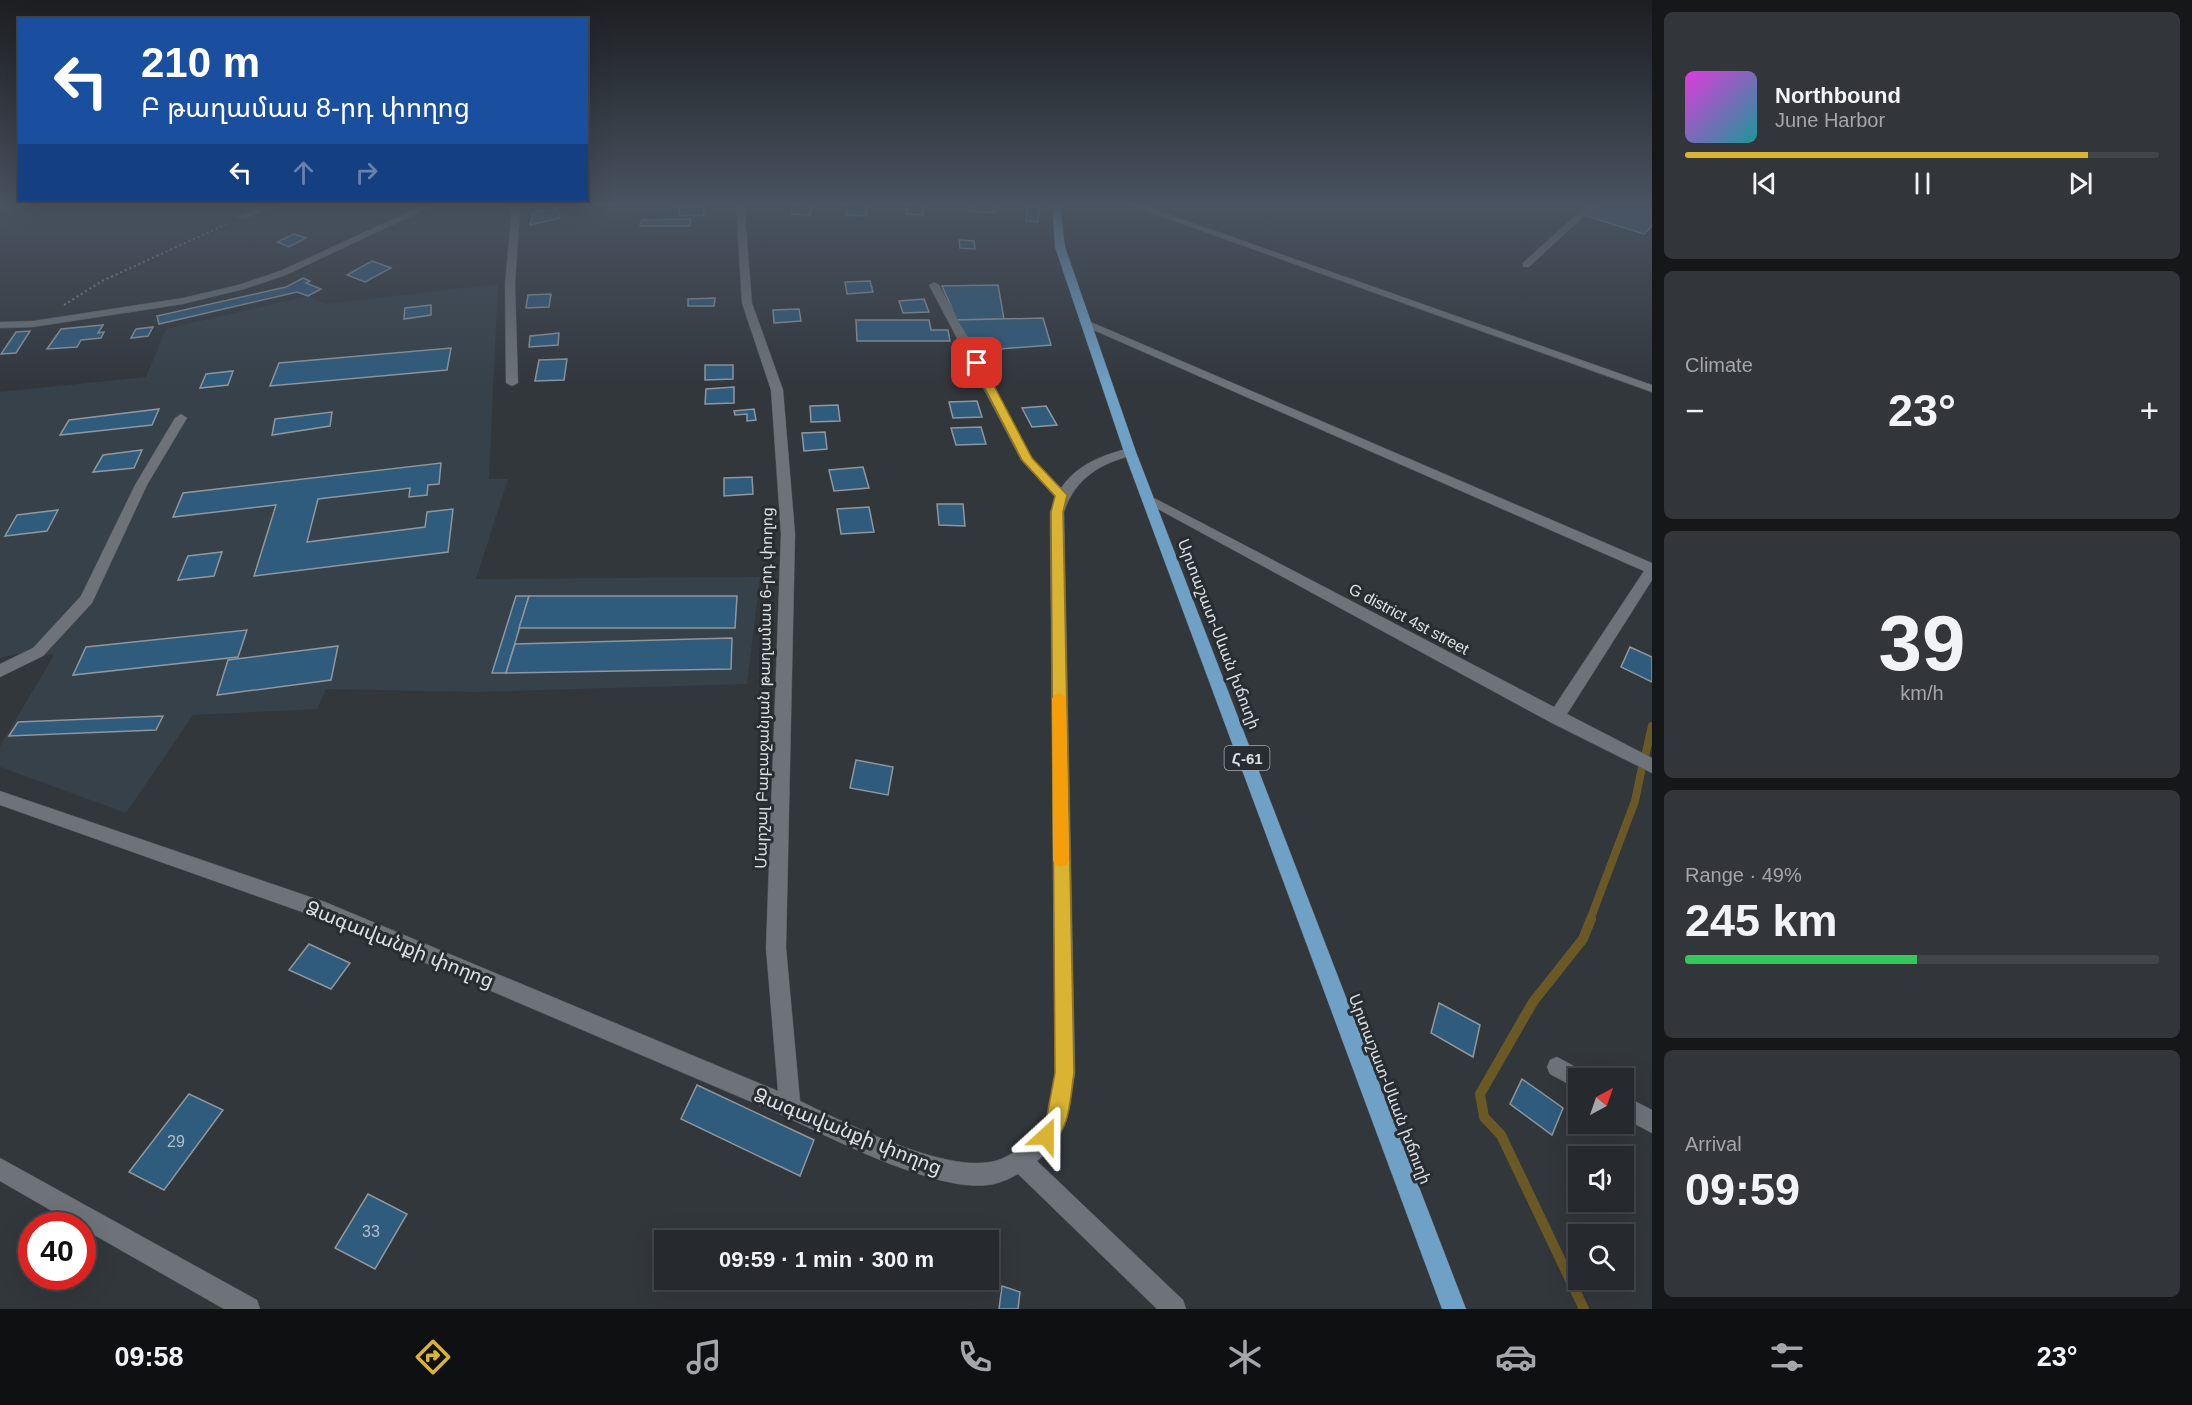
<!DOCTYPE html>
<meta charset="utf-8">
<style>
:root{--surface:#26292d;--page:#323539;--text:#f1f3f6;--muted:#a4a6aa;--line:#424549;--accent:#dab333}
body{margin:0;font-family:Helvetica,"Noto Sans Armenian",sans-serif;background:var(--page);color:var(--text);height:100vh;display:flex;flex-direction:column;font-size:22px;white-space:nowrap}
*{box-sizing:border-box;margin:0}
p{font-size:20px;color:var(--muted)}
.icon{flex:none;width:33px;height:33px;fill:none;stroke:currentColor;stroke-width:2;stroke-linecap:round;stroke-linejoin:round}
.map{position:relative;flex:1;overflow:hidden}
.details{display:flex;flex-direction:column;gap:12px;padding:12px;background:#151719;width:540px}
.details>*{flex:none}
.top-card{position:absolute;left:18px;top:18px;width:570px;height:183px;border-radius:0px;box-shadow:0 6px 24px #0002,0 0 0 2px var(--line);background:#1a4fa0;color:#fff;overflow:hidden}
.needle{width:39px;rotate:40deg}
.buttons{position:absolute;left:1568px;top:1068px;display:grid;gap:12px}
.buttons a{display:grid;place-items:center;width:66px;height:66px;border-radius:0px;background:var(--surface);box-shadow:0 6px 24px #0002,0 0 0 2px var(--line);font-size:30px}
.speed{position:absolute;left:18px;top:1212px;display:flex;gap:12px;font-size:30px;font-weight:700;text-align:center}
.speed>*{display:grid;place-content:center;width:78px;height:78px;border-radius:50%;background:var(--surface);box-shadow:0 6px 24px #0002,0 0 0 2px var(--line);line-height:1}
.speed .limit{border:9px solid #d22;background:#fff;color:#111}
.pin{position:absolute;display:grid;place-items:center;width:51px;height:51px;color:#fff;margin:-26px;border-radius:12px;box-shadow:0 3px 9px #0006}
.me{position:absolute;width:66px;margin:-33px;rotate:24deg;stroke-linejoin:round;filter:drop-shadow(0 0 4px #0008)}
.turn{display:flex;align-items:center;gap:21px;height:126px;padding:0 24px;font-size:27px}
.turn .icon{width:78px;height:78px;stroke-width:2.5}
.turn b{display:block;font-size:42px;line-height:51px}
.lanes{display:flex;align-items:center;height:57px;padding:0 24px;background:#0003;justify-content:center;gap:30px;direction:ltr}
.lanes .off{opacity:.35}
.big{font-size:45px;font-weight:800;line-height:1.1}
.details .widget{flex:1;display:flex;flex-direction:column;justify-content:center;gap:9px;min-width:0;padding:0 21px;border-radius:9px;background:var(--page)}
.details .dial{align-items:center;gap:0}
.dial b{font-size:78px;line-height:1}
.song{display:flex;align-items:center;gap:18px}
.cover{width:72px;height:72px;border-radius:9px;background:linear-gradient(135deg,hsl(300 70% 55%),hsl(180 70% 35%))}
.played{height:6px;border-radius:3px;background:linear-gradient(90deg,var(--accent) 85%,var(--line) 85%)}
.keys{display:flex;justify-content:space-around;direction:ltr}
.heat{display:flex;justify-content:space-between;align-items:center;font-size:33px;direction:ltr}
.charge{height:9px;border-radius:4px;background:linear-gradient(90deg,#34c759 49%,var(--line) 0)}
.trip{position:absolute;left:654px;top:1230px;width:345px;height:60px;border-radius:0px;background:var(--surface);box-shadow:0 6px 24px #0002,0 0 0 2px var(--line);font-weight:800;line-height:60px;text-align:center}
.dock{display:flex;height:96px;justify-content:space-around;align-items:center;background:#0f1012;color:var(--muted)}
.dock .icon{width:42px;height:42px}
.dock .selected{color:var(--accent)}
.dock b{font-size:27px;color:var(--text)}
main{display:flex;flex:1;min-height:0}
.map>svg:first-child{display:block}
.built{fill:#36414a}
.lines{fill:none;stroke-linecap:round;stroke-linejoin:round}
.stream-far1{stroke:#6b5925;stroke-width:8}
.stream{stroke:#6b5925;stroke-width:10}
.building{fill:#2f5b7d;stroke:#90969c;stroke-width:1.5}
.minor-casing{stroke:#515559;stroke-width:1}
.major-casing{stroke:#515559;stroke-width:1}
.path{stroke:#868a8e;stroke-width:2;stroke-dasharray:2 3;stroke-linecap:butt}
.minor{fill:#6d7378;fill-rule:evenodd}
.major{fill:#6fa0c6;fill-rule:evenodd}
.route{fill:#dab333;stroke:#8e7421;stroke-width:1.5}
.slow{fill:#f59e0b}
.labels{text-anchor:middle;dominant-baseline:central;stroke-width:6;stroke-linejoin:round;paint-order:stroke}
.shield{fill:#282d32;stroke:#a7aaae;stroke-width:1.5}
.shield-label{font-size:15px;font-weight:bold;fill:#dde0e3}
.street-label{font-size:16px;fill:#dde0e3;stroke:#282d32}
.near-number-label{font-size:16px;fill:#b2bfca}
.near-street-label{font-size:20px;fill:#dde0e3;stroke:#282d32}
</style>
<main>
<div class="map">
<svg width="1652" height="1309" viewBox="0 0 1652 1309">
<rect width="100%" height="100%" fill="#32373c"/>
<polygon class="built" points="498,284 489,479 508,479 476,579 760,577 747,684 475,692 326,689 317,709 193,715 126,813 0,767 0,746 54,655 21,653 0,658 0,392 146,377 166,329 308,296 326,304"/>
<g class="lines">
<g class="stream-far1">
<polyline points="1644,761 1652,726"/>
<polyline points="1590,920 1635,801 1643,763"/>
</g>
<polyline class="stream" points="1584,1309 1501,1135 1484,1117 1480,1094 1533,1002 1583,939 1591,919"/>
</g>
<g class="building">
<polygon points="793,203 812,203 810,215 791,214"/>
<polygon points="847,203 868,203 866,216 846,215"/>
<polygon points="972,203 996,204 994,213 970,211"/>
<polygon points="1601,203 1652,203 1652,226 1644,234 1586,216"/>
<polygon points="907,204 924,205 923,215 906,214"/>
<polygon points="1028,204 1040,205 1038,222 1026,221"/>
<polygon points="703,206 704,215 680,216 679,207"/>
<polygon points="556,208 560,218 530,225 533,213"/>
<polygon points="691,219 690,226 640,226 642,220"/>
<polygon points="294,234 306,238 289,247 277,242"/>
<polygon points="959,240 974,241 975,249 960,248"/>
<polygon points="372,261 391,268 365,282 347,275"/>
<polygon points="303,278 310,281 306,283 321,289 308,296 297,292 159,324 157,316 286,287"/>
<polygon points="870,281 873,292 847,294 845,282"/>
<polygon points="998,285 1004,319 957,320 942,286"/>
<polygon points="551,294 549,307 526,308 528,295"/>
<polygon points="715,298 714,306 688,306 688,299"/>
<polygon points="924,299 929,312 903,313 899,301"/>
<polygon points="431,305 431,315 404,319 405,308"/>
<polygon points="799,309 801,321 774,323 773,310"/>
<polygon points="1043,318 1051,345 975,351 957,320"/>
<polygon points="856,320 929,320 931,330 948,330 950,341 857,341"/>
<polygon points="103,325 98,333 104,332 101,338 81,340 77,347 47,349 61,329"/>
<polygon points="153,327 148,336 131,338 136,329"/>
<polygon points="30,331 16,353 1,354 16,332"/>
<polygon points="559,333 558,345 529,347 530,336"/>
<polygon points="451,348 447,370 270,386 279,363"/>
<polygon points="567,359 564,380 535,381 539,360"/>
<polygon points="705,365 733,365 733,379 705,380"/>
<polygon points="233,371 228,385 200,388 206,374"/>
<polygon points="734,387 734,403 705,404 706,389"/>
<polygon points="977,401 982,417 953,418 949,402"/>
<polygon points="838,405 840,421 811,422 810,406"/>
<polygon points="1046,406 1057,425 1032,427 1022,408"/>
<polygon points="159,409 152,425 60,435 69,420"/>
<polygon points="754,409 756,420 747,421 747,414 735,415 734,411"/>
<polygon points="332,412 330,426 272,435 275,419"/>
<polygon points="981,427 986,444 956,445 951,428"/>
<polygon points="825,432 827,449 804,451 802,433"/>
<polygon points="142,450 134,468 93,472 103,455"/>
<polygon points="441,463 439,484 428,485 427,495 409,497 410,488 318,499 307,542 425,527 427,512 453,509 448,552 254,576 276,505 173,517 183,493"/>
<polygon points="863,467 869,488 834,491 829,470"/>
<polygon points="752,477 753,494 724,496 724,478"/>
<polygon points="937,504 963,504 965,526 939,525"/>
<polygon points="869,507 874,532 841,534 837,509"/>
<polygon points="58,510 47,531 5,536 17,515"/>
<polygon points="222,552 214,576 178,580 188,556"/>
<polygon points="516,596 529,596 506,673 492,673"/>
<polygon points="529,596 737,596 735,628 519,628"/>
<polygon points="247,630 238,657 73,675 86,647"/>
<polygon points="732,638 731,669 506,673 515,644"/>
<polygon points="338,646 331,680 217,695 228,660"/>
<polygon points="1630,647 1652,657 1652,682 1621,667"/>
<polygon points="163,716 156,730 9,736 18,722"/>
<polygon points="856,760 893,767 888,795 850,788"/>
<polygon points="309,944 350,963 331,989 289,970"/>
<polygon points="1439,1003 1480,1025 1473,1057 1431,1033"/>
<polygon points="1522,1079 1563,1108 1552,1135 1510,1104"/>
<polygon points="697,1085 814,1140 800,1176 681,1119"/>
<polygon points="189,1094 223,1110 164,1190 129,1172"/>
<polygon points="368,1194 407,1214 375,1269 335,1248"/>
<polygon points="1002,1286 1020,1292 1018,1309 999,1309"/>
</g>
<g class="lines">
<g class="minor-casing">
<g id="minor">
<polygon points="273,203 285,203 244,219 237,217"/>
<polygon points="428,203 439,203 286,275 244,289 183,304 33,327 0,328 0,322 33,321 183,298 238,285 280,271"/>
<polygon points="500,203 542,203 520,209 515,284 518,383 512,386 506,383 505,284 512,208"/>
<path d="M736 203H744L752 303 783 390 795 534 786 948 800 1101C846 1123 940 1171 990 1162 1004 1160 1016 1151 1026 1143 1033 1136 1043 1127 1046 1118 1052 1104 1052 1088 1055 1073L1050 512 1056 498 1021 460 929 285 934 282 939 285 1032 458 1061 488C1078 464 1102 455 1130 448L1136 452 1134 455C1101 463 1075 478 1064 512L1075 1073C1069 1110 1069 1136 1037 1161L1183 1300 1186 1309H1157L1018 1174C1009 1179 998 1184 988 1185 935 1192 831 1138 782 1115L322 919 0 805V791L325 902 778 1091 766 948 781 534 771 390 742 303Z"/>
<polygon points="1124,203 1136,203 1652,385 1652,392"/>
<polygon points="1589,203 1598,203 1529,267 1523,267 1523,263"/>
<polygon points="1086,320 1652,563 1652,580 1567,714 1652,758 1652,773 1550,722 1145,502 1151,498 1156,499 1554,707 1644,571 1082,325 1081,323"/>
<polygon points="181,414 187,418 147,485 92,603 43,656 0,677 0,664 33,648 81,596 135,485 175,418"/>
<polygon points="1557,1057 1585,1072 1588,1078 1578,1078 1578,1089 1550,1074 1547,1067 1550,1060"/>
<polygon points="1623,1095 1652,1110 1652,1133 1623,1118"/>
<polygon points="0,1158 257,1300 260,1309 224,1309 82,1228 82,1226 78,1226 0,1181"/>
</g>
</g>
<g class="major-casing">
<polygon id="major" points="1055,203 1063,203 1061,215 1065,247 1136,452 1466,1309 1442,1309 1124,452 1055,247 1053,215"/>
</g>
<polyline class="path" points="64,305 102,281 229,223"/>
<use href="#minor" class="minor"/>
<use href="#major" class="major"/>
</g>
<linearGradient id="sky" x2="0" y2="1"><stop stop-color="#1c1e21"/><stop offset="0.53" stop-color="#495361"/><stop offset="1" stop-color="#495361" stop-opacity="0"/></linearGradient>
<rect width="1652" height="386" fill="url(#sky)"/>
<path class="route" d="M977 360 982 363 1032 458 1067 495 1063 512 1074 1073C1070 1096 1071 1135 1046 1146L1039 1143 1036 1136 1046 1121 1055 1073 1051 512 1055 496 1022 460 972 363Z"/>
<polygon class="slow" points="1059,693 1064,695 1066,699 1069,860 1067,865 1061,867 1055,865 1053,860 1052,699 1054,695"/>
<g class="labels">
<rect class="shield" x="1224.5" y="746" width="45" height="24" rx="4.5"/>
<g class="shield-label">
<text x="1247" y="758">Հ-61</text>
</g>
<g class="street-label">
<text transform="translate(1409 619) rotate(28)">G district 4st street</text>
<text transform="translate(1219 634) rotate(69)">Արտաշատ-Սևան խճուղի</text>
<text transform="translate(764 688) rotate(-89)">Մարշալ Բաբաջանյան թաղամաս 6-րդ փողոց</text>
<text transform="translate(1390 1089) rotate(69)">Արտաշատ-Սևան խճուղի</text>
</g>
<g class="near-number-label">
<text x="176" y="1141">29</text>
<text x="371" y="1231">33</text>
</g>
<g class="near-street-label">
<text transform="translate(400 944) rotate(22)">Ձագավանքի փողոց</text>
<text transform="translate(848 1131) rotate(22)">Ձագավանքի փողոց</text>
</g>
</g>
</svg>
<div class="buttons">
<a><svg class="needle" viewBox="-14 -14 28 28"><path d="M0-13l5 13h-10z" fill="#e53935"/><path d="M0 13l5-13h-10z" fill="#a4a6aa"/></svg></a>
<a><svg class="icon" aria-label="sound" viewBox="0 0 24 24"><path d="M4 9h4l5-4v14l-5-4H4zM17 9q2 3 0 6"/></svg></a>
<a><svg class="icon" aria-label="search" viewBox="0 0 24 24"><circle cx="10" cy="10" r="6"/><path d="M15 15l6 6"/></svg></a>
</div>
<div class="speed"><div class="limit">40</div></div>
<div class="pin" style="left:977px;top:363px;background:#d93025"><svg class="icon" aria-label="arrive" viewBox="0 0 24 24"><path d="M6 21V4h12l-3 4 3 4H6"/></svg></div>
<svg class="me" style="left:1046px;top:1136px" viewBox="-20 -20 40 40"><path d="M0-17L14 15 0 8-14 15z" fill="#dab333" stroke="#fff" stroke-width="4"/></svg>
<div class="trip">09:59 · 1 min · 300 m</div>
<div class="top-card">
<div class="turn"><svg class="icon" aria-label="left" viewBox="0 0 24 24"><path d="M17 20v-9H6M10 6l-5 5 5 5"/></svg><div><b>210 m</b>Բ թաղամաս 8-րդ փողոց</div></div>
<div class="lanes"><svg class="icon" aria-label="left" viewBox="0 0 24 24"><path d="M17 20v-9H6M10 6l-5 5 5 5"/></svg><svg class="icon off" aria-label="ahead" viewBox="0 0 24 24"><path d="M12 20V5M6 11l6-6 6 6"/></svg><svg class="icon off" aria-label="right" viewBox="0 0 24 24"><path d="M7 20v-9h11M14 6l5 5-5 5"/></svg></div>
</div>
</div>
<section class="details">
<div class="widget">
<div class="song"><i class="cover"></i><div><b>Northbound</b><p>June Harbor</p></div></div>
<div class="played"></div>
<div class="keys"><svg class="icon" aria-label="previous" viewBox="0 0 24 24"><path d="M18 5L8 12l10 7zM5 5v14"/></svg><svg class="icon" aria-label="pause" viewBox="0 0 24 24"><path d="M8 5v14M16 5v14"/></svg><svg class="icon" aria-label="next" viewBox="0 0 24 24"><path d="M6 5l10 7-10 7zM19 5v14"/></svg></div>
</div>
<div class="widget"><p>Climate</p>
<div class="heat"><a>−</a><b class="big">23°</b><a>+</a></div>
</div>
<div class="widget dial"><b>39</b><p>km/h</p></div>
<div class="widget"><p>Range · 49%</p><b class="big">245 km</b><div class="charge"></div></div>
<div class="widget"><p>Arrival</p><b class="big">09:59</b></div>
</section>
</main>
<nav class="dock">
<b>09:58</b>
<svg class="icon selected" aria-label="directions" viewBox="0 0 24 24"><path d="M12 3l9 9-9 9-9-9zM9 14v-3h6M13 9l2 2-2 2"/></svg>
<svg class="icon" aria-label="music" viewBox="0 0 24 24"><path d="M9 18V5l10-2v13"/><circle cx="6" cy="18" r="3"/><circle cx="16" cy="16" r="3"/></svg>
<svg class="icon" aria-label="phone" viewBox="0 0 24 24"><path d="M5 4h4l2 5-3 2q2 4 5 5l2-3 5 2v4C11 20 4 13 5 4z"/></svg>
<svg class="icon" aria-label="climate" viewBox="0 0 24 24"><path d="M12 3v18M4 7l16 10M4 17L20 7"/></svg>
<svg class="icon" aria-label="car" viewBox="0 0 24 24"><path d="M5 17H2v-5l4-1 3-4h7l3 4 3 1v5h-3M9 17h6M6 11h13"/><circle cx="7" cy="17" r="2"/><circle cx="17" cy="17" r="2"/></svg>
<svg class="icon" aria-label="filters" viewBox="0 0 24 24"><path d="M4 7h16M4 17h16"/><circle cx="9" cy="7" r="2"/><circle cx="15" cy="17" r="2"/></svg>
<b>23°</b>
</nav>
